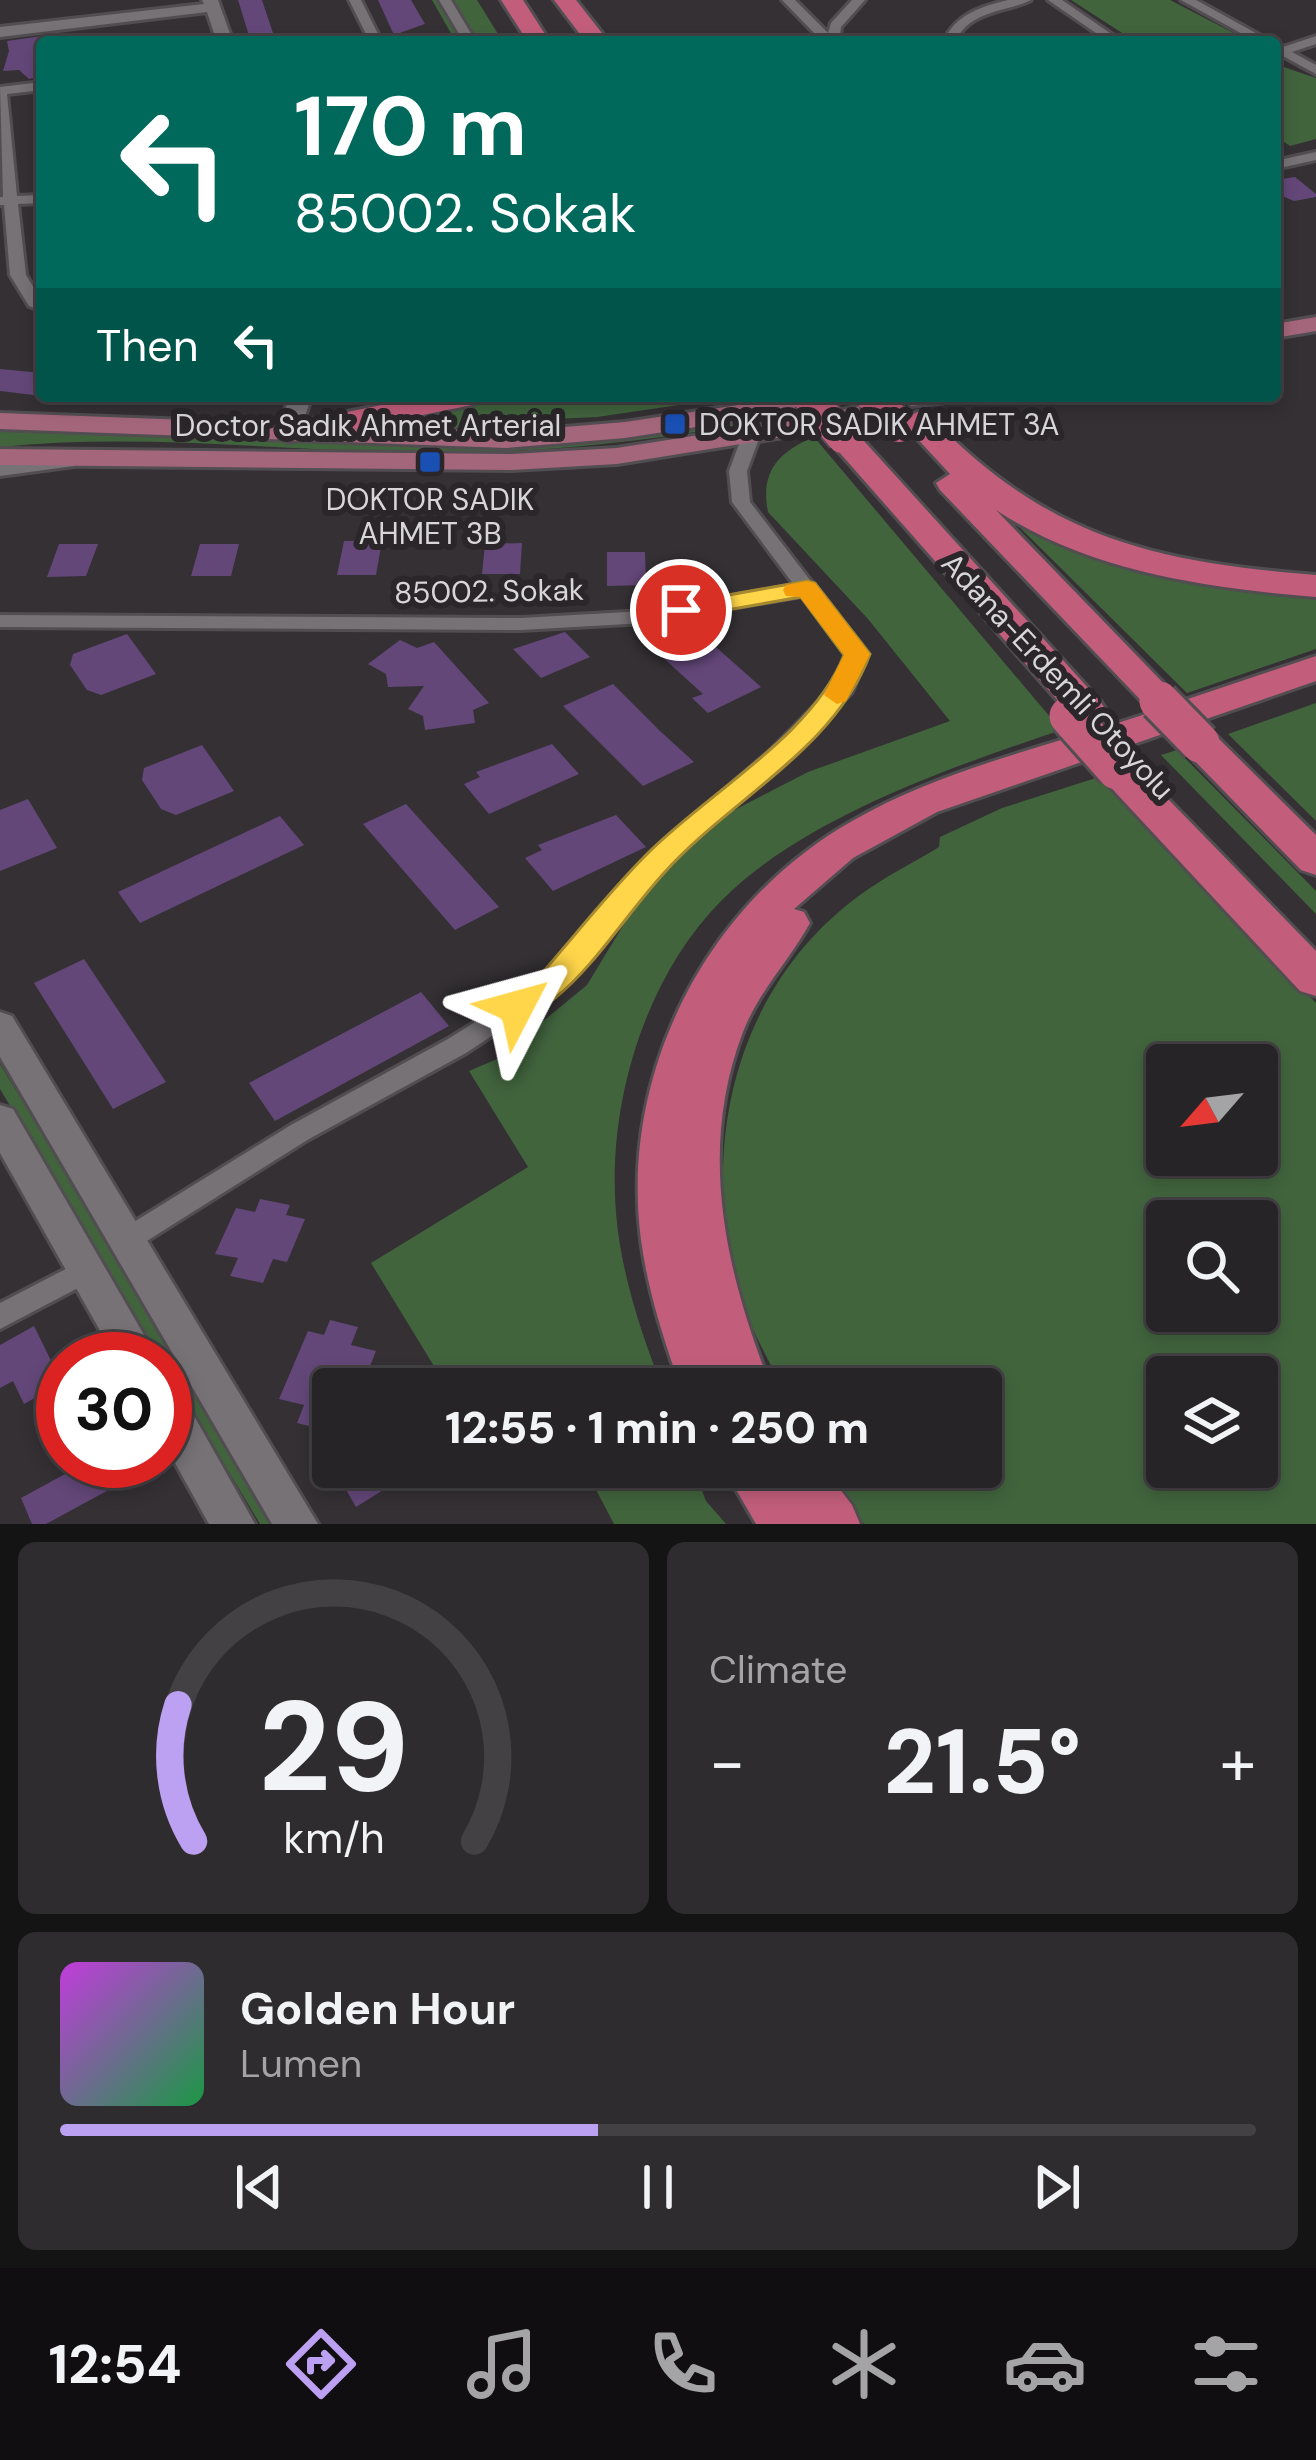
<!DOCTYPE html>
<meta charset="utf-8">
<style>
:root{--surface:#272427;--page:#2f2c2f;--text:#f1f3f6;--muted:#a4a4a7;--line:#434144;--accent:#bca0f2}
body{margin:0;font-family:"DM Sans",sans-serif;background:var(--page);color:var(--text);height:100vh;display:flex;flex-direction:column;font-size:45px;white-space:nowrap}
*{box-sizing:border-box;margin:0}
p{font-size:39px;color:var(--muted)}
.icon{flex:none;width:66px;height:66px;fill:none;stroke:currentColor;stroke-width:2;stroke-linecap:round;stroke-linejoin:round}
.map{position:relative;height:1524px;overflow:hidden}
.details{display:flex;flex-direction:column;gap:18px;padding:18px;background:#151415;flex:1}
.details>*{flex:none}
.banner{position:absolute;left:36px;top:36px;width:1245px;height:366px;border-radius:12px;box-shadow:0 6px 18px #0003,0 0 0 3px var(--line);background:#00695c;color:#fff;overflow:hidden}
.needle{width:78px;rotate:242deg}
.controls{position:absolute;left:1146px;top:1044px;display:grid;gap:24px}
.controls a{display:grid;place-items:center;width:132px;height:132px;border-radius:12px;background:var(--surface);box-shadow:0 6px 18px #0003,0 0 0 3px var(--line);font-size:60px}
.speed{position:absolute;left:36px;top:1332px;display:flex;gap:24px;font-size:60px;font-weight:700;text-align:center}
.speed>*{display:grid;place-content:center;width:156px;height:156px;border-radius:50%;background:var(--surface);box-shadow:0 6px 18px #0003,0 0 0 3px var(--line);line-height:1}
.speed .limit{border:18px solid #d22;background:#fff;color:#111}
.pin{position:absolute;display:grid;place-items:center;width:102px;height:102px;color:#fff;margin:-51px;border:6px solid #fff;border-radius:50%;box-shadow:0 3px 12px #0007}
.me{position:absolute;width:132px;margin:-66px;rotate:51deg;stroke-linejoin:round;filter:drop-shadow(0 0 9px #0008)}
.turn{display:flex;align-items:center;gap:42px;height:252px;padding:0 60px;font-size:54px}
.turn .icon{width:156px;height:156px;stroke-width:2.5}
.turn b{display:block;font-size:84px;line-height:102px}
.then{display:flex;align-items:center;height:114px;padding:0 60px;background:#0003;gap:24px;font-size:45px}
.big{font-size:90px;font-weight:800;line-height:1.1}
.details .widget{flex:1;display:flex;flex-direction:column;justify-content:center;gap:18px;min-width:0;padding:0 42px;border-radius:18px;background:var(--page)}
.details .dial{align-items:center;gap:0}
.dial svg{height:312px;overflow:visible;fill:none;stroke:var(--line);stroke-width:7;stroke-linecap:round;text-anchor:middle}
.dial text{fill:var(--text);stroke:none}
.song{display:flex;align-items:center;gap:36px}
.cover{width:144px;height:144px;border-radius:18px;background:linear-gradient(135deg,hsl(290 70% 55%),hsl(140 70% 35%))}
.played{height:12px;border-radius:6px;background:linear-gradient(90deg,var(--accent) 45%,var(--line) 45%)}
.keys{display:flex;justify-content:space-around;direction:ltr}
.heat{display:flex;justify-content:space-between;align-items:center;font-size:66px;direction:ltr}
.details .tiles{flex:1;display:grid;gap:18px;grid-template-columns:1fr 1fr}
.widget:last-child{grid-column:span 2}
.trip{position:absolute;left:312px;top:1368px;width:690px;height:120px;border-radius:12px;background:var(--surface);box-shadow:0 6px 18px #0003,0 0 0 3px var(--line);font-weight:800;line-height:120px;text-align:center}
.tab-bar{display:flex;height:192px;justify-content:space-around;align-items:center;background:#100e10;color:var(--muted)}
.tab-bar .icon{width:84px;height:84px}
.tab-bar .current{color:var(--accent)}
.tab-bar b{font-size:54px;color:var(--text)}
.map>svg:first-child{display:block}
.green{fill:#41643d;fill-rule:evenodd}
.building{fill:#634779}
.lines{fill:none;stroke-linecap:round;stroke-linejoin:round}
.minor-casing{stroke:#514d51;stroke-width:6}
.tertiary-casing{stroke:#514d51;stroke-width:6}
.secondary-casing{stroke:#514d51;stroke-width:6}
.primary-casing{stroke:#514d51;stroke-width:6}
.motorway-casing{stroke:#514d51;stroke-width:6}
.minor{fill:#767276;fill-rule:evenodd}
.tertiary{fill:#767276;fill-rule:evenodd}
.secondary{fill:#767276;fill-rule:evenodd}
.primary{fill:#a4667a;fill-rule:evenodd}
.motorway{fill:#c25e7c;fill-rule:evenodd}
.motorway-bridge-far1-casing{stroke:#514d51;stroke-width:36;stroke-linecap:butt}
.motorway-bridge-casing{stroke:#514d51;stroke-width:45;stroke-linecap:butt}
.motorway-bridge-far1{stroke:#c25e7c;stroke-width:32}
.motorway-bridge{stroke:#c25e7c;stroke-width:39}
.route{fill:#ffd54a;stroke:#a68a30;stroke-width:3}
.slow{fill:#f59e0b}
.transit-dot{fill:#1a4fb4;stroke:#2a262a;stroke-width:4.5}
.labels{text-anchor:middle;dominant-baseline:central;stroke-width:12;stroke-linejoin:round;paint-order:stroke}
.poi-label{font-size:30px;fill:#d8d6d9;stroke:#2a262a;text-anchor:start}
.street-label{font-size:30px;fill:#d8d6d9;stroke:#2a262a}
</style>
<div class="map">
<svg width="1316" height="1524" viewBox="0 0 1316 1524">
<rect width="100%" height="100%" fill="#343034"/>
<g class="green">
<polygon points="432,0 477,0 503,42 456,42"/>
<polygon points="1071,0 1170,0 1251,42 1136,42"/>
<polygon points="1275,64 1316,78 1316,139 1290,146 1275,136"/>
<polygon points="504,396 740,396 597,417 487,422 487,429 356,426"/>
<path d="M786 409 791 415C666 440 538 455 411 453 274 450 136 433 0 447V430L417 446 520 444Z"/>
<path d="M814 437 1061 730C952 767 804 817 721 901 644 979 607 1105 616 1213 621 1273 641 1333 663 1389H448L371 1263 528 1167 469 1071 497 1059 587 985 641 896 719 818 808 772 950 721 868 619 768 512C760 472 778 452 814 437Z"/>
<path d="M998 506C1096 566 1202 591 1316 595V649L1187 693Z"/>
<polygon points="1316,703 1316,821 1228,734"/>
<polygon points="1177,750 1316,891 1316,914 1161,755"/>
<path d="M1102 776 1316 1003V1524H864L838 1497 822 1467H981V1389H783C770 1362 753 1334 744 1306 695 1159 731 989 860 895 884 877 913 863 939 847L940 837 1002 808ZM1167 1065H1257V1155H1167ZM1167 1221H1257V1311H1167ZM1167 1377H1257V1467H1167Z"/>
<polygon points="0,1064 279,1524 260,1524 0,1089"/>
<polygon points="584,1467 693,1467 706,1501 726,1524 614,1524"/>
</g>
<g class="building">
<polygon points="238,0 262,0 276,42 251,42"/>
<polygon points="378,0 411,0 425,24 394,35"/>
<polygon points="42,36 42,76 29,79 19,70 3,71 9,51 7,41"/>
<polygon points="1295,177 1316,194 1316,197 1294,201 1275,193 1275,180"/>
<polygon points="0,369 42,373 42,396 0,391"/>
<polygon points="344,541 382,541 376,575 337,575"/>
<polygon points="522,543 520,574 482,574 485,544"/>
<polygon points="59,544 98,544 86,576 47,577"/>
<polygon points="200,544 239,544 231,576 191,576"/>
<polygon points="607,552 645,552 646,585 607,586"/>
<polygon points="691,625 761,687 708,713 692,698 703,694 648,644"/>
<polygon points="565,632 590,657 541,678 513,649"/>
<polygon points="127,634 156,674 101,695 87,690 70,665 73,654"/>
<polygon points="400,640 417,648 434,642 489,703 473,710 475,723 425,730 423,716 408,709 424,686 388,687 386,674 368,664"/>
<polygon points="613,684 660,731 694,762 643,786 563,706"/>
<polygon points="552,744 579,774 489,814 464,784 480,777 476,772"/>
<polygon points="202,745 234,791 176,815 161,809 142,780 144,768"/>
<polygon points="28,799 57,848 0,871 0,810"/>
<polygon points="406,804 499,907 455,930 363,824"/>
<polygon points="616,815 646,847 553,891 525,858 542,850 538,845"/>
<polygon points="280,816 304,845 140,923 118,892"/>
<polygon points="84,959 166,1082 113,1109 34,983"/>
<polygon points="421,992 449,1026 275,1121 249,1083"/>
<polygon points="260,1199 290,1205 286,1215 305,1219 287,1262 273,1259 263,1283 230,1276 238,1258 215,1254 236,1208 255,1212"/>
<polygon points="330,1320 358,1327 351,1345 376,1351 361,1389 333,1389 333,1432 297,1423 304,1405 279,1399 308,1331 324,1335"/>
<polygon points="34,1326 62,1383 24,1404 13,1381 0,1388 0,1345"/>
<polygon points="89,1461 119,1461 127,1480 46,1524 32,1524 21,1498"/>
<polygon points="333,1467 420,1467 356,1507"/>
</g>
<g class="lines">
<g class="minor-casing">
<g id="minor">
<polygon points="349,0 361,0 382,42 370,42"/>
<polygon points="439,0 451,0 476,42 464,42"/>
<polygon points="782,0 795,0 828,33 831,23 852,0 865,0 841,27 839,42 823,42"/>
<path d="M1008 0H1031C1004 13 970 10 955 42H943C956 14 980 7 1008 0Z"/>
<polygon points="1048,0 1062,0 1123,42 1109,42"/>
<polygon points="1181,0 1196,0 1272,42 1257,42"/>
<polygon points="414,36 418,37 419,42 395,42"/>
<polygon points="1316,36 1316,44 1292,52 1316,65 1316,74 1281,55 1275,56 1275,43 1283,47"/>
<polygon points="42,82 42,90 7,94 17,196 42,195 42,203 18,204 26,275 42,301 42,311 29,306 10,275 4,205 0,205 0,197 3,197 0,87"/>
<polygon points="1316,152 1316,160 1275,169 1275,161"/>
<polygon points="751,431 760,436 747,471 750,502 867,654 852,692 786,759 665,867 555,994 466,1053 309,1139 134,1249 125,1253 116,1249 112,1241 116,1233 291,1125 448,1039 539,982 649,855 772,749 836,684 847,654 802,596 645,623 521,630 0,627 0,615 521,618 645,611 794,585 732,502 729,471 742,436"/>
<polygon points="87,1258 97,1262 101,1270 97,1278 0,1329 0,1303"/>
</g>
</g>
<g class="tertiary-casing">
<g id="tertiary">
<polygon points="202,0 218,0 233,42 217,42 207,12 0,37 0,27 204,4"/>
<polygon points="290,396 312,396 299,433 288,440 277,433"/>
</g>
</g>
<g class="secondary-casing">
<g id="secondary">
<polygon points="65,454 74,456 77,461 74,466 0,476 0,462"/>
<polygon points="0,1012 12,1016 318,1524 272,1524 0,1057"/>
<polygon points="0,1105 13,1109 158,1359 116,1359 0,1153"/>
<polygon points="165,1386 180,1391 255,1524 209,1524 165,1445"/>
</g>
</g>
<g class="primary-casing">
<g id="primary">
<polygon points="1316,317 1316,331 1275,338 1275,324"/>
<polygon points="910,396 950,396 946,402 911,406"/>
<polygon points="785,398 794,400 798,406 794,412 625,438 506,448 0,429 0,413 506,432 625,422"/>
<polygon points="864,405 877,413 873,419 847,425 834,417 838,411"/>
<polygon points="806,418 815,420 819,426 815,432 617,464 512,470 0,465 0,449 512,454 617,448"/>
</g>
</g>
<g class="motorway-casing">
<g id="motorway">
<polygon points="501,0 523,0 550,42 528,42"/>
<polygon points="554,0 576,0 609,42 586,42"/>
<polygon points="426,396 487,396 472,405 288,442 272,433 288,424"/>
<path d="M917 412 928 414C1045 537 1152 562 1316 575V597C1207 588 1090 572 996 510L1172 692 1176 703 1316 656V681L937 812 853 858 794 909 804 912 810 923C789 961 759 991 743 1032 697 1152 726 1274 772 1389H681C664 1340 648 1292 641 1240 619 1073 707 902 854 820 945 768 1053 745 1152 712L940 490 936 483 950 474 901 421Z"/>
<polygon points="843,427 854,430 1100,701 1106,710 1100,719 1087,723 1074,719 832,444 827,437 832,430"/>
<polygon points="1200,730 1214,734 1316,835 1316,875 1301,870 1186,752 1181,743 1186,734"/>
<polygon points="1117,757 1131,761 1316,951 1316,996 1300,991 1103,779 1097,770 1103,761"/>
<polygon points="723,1467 823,1467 852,1505 860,1524 756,1524"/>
</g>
</g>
<use href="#minor" class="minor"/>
<use href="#tertiary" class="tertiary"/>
<use href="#secondary" class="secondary"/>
<use href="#primary" class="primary"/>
<use href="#motorway" class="motorway"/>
<g class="motorway-bridge-far1-casing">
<g id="motorway-bridge-far1">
<polyline points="808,396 843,437"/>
<polyline points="872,396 899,426"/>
</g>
</g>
<g class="motorway-bridge-casing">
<g id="motorway-bridge">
<polyline points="1159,701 1200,743"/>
<polyline points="1069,716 1117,770"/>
</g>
</g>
<use href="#motorway-bridge-far1" class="motorway-bridge-far1"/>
<use href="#motorway-bridge" class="motorway-bridge"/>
</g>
<path class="route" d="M807 581 815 583 870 654C835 749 729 800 664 873 629 911 594 967 555 998 541 1009 524 1022 506 1016L502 1007C510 991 530 986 543 972 577 933 609 892 646 855 706 794 813 735 844 655L801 597 681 618 668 610 672 605Z"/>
<polygon class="slow" points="807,581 815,583 870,654 846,701 837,704 824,695 844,655 800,597 786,596 783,590 786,585"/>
<g class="transit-dot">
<rect x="663" y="412" width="24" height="24" rx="6"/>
<rect x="418" y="450" width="24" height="24" rx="6"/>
</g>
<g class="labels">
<g class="poi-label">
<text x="699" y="424">DOKTOR SADIK AHMET 3A</text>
<text x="430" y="499" text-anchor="middle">DOKTOR SADIK<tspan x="430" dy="34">AHMET 3B</tspan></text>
</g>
<g class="street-label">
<text x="368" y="425">Doctor Sadık Ahmet Arterial</text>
<text transform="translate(489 591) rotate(-1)">85002. Sokak</text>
<text transform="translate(1058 676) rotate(47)">Adana-Erdemli Otoyolu</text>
</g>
</g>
</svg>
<div class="controls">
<a><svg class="needle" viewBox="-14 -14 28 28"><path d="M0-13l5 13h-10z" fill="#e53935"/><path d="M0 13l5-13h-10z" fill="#a4a4a7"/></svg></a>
<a><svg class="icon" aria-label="search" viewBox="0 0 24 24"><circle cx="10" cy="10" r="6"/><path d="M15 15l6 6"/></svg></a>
<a><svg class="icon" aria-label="layers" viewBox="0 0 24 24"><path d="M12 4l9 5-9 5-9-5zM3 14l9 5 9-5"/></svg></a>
</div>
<div class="speed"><div class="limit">30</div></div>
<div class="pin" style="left:681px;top:610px;background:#d93025"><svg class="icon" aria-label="arrive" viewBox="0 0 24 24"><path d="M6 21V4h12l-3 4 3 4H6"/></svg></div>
<svg class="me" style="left:517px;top:1007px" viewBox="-20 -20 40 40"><path d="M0-17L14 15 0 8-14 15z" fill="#ffd54a" stroke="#fff" stroke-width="4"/></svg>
<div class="trip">12:55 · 1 min · 250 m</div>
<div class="banner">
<div class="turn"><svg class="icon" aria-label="left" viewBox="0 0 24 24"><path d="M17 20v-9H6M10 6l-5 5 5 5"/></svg><div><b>170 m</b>85002. Sokak</div></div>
<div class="then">Then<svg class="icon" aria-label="left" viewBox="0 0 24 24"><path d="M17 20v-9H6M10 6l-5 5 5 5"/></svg></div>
</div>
</div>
<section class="details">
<div class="tiles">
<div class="widget dial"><svg viewBox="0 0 100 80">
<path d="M14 69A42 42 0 1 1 86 69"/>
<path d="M14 69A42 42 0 0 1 10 34" stroke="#bca0f2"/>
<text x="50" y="56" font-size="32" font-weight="700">29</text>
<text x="50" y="72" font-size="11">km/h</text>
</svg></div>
<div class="widget"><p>Climate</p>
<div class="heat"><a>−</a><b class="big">21.5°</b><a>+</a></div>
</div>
<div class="widget">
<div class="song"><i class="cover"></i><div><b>Golden Hour</b><p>Lumen</p></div></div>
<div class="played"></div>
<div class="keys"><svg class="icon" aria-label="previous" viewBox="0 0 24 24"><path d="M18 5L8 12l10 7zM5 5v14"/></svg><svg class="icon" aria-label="pause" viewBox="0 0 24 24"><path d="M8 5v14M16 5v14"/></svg><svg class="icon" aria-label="next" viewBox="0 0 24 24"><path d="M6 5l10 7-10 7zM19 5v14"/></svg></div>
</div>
</div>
</section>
<nav class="tab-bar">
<b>12:54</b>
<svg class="icon current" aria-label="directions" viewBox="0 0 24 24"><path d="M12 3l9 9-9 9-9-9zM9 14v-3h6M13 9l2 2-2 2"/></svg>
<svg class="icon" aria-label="music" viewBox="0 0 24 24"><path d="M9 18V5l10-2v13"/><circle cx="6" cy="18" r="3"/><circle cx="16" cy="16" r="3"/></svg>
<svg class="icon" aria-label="phone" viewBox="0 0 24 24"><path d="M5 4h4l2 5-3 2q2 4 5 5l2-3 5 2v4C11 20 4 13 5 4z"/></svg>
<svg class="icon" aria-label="climate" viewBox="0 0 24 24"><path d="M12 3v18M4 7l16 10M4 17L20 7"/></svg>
<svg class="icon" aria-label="car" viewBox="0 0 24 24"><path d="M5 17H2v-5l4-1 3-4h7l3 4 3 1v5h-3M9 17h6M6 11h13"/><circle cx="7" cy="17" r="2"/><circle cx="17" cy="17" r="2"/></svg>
<svg class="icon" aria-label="filters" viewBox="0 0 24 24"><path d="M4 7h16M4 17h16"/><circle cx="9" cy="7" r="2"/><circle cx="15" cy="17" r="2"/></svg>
</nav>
